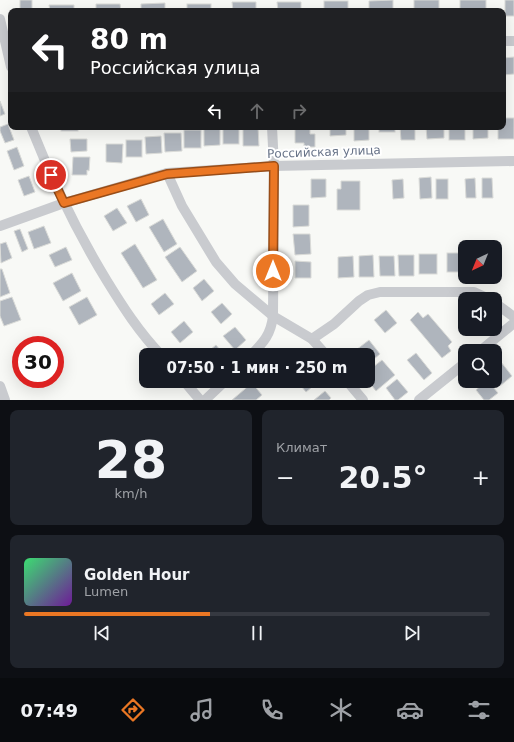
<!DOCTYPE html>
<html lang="ru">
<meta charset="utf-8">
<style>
:root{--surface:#171b24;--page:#20242c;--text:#f1f3f6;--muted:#9ea1a6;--line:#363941;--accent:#eb7724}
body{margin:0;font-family:"DejaVu Sans",sans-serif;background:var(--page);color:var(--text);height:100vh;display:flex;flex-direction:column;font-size:15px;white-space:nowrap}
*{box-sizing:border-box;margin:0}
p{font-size:13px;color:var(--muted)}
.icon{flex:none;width:22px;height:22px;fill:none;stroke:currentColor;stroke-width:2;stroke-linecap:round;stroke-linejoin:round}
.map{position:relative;height:400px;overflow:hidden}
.details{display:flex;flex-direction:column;gap:10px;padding:10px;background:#0d0f14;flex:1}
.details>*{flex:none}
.guide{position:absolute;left:8px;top:8px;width:498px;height:122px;border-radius:8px;box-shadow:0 4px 16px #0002;background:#202124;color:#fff;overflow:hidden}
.needle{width:26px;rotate:223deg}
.fabs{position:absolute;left:458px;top:240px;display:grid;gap:8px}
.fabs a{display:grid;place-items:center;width:44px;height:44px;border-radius:8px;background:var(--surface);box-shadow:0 4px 16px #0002;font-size:20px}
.speed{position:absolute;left:12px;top:336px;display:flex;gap:8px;font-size:20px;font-weight:700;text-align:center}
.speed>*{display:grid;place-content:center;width:52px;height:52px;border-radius:50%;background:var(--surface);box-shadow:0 4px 16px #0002;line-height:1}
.speed .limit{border:6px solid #d22;background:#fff;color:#111}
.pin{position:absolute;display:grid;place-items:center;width:34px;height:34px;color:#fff;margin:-17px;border:2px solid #fff;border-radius:50%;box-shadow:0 1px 4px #0007}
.me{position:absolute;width:44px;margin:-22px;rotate:0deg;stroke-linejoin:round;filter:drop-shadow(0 0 3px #0008)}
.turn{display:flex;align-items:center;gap:14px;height:84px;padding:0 16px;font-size:18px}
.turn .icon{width:52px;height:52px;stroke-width:2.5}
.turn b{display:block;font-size:28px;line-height:34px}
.lanes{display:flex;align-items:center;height:38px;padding:0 16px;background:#0003;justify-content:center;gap:20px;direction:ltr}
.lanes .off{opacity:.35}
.big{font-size:30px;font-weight:700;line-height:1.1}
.details .widget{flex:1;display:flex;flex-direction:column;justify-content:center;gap:6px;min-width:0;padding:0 14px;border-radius:8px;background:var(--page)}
.details .dial{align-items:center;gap:0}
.dial b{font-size:52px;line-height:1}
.song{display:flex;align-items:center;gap:12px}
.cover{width:48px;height:48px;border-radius:6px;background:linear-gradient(135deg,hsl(140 70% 55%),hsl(280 70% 35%))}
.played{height:4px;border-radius:2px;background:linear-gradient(90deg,var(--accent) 40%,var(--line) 40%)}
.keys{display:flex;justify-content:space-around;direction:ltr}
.heat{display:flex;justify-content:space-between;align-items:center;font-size:22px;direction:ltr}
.details .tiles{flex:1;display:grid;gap:10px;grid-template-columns:1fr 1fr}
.widget:last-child{grid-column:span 2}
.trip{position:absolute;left:139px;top:348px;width:236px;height:40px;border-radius:8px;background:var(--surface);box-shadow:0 4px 16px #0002;font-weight:700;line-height:40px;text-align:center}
.tab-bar{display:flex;height:64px;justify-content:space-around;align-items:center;background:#090b0e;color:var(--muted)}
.tab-bar .icon{width:28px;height:28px}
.tab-bar .active{color:var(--accent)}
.tab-bar b{font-size:18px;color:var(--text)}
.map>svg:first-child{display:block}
.building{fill:#afb5bd;stroke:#dadbd8}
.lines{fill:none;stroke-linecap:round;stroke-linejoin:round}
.minor{stroke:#c9cbcf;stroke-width:10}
.route-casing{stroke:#994d17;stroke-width:10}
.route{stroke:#eb7724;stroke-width:7}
.labels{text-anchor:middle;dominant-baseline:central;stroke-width:4;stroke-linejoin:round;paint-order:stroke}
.street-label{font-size:12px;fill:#677388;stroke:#fff}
</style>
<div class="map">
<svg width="514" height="400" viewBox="0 0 514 400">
<rect width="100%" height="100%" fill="#f8f9f6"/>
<g class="building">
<rect x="20" y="0" width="12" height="11"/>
<polygon points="393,0 393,11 369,11 369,1"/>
<rect x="414" y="0" width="25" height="11"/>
<rect x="460" y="0" width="26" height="11"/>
<rect x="505" y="0" width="9" height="16"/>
<rect x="324" y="1" width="24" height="10"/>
<polygon points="232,2 256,2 256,11 233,11"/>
<polygon points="277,2 301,2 301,11 278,11"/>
<polygon points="165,3 165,11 141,11 141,4"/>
<polygon points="96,4 120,4 121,11 96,11"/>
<rect x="187" y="4" width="24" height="7"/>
<polygon points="49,5 74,5 74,11 50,11"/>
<polygon points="514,57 514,74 503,75 503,58"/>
<polygon points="0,101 5,114 0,116"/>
<polygon points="503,118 514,118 514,139 498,139 498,127 503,127"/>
<polygon points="8,124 14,140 5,143 0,131 0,127"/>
<rect x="61" y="127" width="17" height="4"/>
<rect x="223" y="127" width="16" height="17"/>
<polygon points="258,127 259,146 243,146 243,128"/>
<polygon points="295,127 310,127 310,134 315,134 315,147 304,147 304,143 295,143"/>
<polygon points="330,127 346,127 346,135 330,136"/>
<polygon points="354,127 369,127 369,140 354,141"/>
<rect x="379" y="127" width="16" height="5"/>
<polygon points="400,127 415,127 415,140 401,140"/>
<polygon points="426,127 444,127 444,138 427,139"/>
<rect x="449" y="127" width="16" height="13"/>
<polygon points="473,127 488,127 488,138 473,139"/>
<polygon points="204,128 220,128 220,145 204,146"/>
<rect x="184" y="130" width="17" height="18"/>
<polygon points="164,133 181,133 182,151 165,152"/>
<polygon points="161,136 162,153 146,154 145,137"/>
<polygon points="70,139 87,139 87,151 71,152"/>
<rect x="126" y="140" width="16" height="17"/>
<polygon points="106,144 123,144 122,163 106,162"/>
<polygon points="17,147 24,166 14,170 7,151"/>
<polygon points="73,157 90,157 89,171 87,170 87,175 72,175"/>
<polygon points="29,176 35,192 24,196 18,180"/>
<polygon points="431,177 432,198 420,199 419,178"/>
<polygon points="475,178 476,198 466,198 465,179"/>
<polygon points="482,178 492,178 493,198 482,198"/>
<polygon points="311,179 326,179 326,197 311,198"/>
<polygon points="403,179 404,198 393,199 392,180"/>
<rect x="436" y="179" width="12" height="20"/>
<polygon points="341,181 360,181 360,210 337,210 337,189 341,189"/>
<polygon points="141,199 149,215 136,222 127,206"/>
<polygon points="293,205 309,205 309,226 293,227"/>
<polygon points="117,208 127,223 113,231 104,216"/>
<polygon points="163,219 177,244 164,252 149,227"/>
<polygon points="44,226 51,243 34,249 28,232"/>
<polygon points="20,229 28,249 22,252 14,231"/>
<polygon points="293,234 310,234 311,254 295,255"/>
<polygon points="6,242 12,258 1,263 0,244"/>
<polygon points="135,244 157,280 143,288 121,253"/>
<polygon points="66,247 72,260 55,267 49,255"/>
<polygon points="180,247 197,271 182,282 165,257"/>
<rect x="447" y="253" width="18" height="19"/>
<rect x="419" y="254" width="18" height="20"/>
<polygon points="373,255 374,277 359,277 359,256"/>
<polygon points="398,255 414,255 414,276 399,276"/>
<polygon points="353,256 354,277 338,278 338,257"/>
<polygon points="379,256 394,256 395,276 380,276"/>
<polygon points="295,261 311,262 311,278 295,278"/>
<polygon points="0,269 2,269 10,293 0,297"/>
<polygon points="72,273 81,291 63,301 53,283"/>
<polygon points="204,279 214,291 202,301 193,288"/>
<polygon points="165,293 174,304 159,315 151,304"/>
<polygon points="12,297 21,320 4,326 0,316 0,301"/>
<polygon points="87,297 97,315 79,325 69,307"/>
<polygon points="222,303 232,314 221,324 211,312"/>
<polygon points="386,310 397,323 385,333 374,320"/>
<polygon points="418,312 423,318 428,314 452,342 448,346 451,351 442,358 410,320"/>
<polygon points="184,321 193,332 180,343 171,332"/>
<polygon points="235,327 246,340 235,350 223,336"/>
<polygon points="369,340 380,354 368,364 368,355 360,355 356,350"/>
<polygon points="216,345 224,355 204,355"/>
<polygon points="416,353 432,373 424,380 407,360"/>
<polygon points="382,360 395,375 376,391 368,381 368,371"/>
<polygon points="501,362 512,376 500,386 495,380 495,366"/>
<polygon points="397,379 408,392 398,400 395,400 386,388"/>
<polygon points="268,381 285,381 281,384 279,381 272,386"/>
<polygon points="297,381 315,381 317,383 306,392"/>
<polygon points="486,381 488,381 498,393 489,400 484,400 476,390"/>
<polygon points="252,383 262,395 256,400 232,400"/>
<polygon points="325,391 331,398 329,400 314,400"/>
</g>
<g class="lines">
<g class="minor">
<polyline points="0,19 11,67"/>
<polyline points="503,41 514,41"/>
<path d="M31 127C52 180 77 232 107 281 123 307 139 332 161 355"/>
<polyline points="167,173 182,206 216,262 235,284 273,316 312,339 326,355"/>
<polyline points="0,226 64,203 167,173 274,166 514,161"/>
<polyline points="495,303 514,317"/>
<polyline points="312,339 334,324 359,301 368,295 380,292 474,292 489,299"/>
<polyline points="480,351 514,323"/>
<path d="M251 355C264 342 271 334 273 316L274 166 272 127"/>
<polyline points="184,381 200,400"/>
<polyline points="347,381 363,400"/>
<polyline points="0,386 5,400"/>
<polyline points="205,400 225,381"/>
<polyline points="419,400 465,363"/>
</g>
</g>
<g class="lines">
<g class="route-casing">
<polyline id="route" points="51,175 64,203 167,174 274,166 273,271"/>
</g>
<use href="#route" class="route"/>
</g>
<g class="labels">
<g class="street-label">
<text transform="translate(324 152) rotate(-2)">Российская улица</text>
</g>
</g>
</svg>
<div class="fabs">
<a><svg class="needle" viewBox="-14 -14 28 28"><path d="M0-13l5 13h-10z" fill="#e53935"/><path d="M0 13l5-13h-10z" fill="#9ea1a6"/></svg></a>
<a><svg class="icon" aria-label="sound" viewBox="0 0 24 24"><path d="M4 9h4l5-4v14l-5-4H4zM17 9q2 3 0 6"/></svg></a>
<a><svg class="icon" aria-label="search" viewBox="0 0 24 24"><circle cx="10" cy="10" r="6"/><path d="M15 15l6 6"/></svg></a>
</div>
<div class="speed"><div class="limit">30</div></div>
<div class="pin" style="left:51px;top:175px;background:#d93025"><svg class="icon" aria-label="arrive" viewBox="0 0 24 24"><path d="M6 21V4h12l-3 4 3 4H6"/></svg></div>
<svg class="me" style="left:273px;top:271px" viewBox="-20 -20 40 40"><circle r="17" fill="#eb7724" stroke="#fff" stroke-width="3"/><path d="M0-11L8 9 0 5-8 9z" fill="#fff"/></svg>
<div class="trip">07:50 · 1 мин · 250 m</div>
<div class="guide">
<div class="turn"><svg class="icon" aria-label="left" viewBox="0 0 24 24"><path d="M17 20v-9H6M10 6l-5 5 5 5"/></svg><div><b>80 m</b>Российская улица</div></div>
<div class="lanes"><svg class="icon" aria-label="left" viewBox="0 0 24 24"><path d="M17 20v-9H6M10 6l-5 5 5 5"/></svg><svg class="icon off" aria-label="ahead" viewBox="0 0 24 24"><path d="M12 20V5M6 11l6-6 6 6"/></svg><svg class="icon off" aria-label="right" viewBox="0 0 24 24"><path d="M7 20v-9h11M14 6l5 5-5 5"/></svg></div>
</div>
</div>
<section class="details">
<div class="tiles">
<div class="widget dial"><b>28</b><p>km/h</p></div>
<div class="widget"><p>Климат</p>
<div class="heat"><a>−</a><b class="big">20.5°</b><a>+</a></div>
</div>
<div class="widget">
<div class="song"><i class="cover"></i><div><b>Golden Hour</b><p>Lumen</p></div></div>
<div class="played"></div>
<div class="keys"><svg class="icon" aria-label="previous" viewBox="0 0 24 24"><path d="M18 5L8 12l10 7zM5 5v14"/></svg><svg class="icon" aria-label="pause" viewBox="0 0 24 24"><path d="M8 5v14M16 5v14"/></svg><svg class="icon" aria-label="next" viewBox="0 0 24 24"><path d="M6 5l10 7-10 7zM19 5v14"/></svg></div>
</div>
</div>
</section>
<nav class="tab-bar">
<b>07:49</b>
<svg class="icon active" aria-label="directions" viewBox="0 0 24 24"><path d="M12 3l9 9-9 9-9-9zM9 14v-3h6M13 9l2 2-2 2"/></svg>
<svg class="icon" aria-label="music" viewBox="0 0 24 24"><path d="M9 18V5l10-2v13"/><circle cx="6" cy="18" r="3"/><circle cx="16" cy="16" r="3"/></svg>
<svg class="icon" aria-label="phone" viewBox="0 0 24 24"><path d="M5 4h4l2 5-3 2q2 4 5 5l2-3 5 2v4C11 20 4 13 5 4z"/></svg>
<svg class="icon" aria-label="climate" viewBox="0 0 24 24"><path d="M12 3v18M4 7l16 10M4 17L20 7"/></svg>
<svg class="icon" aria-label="car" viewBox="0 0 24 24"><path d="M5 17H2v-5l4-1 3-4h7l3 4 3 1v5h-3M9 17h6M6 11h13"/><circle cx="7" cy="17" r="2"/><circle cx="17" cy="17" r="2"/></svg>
<svg class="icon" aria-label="filters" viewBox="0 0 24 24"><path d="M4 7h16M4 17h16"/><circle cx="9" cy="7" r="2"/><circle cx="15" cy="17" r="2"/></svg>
</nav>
